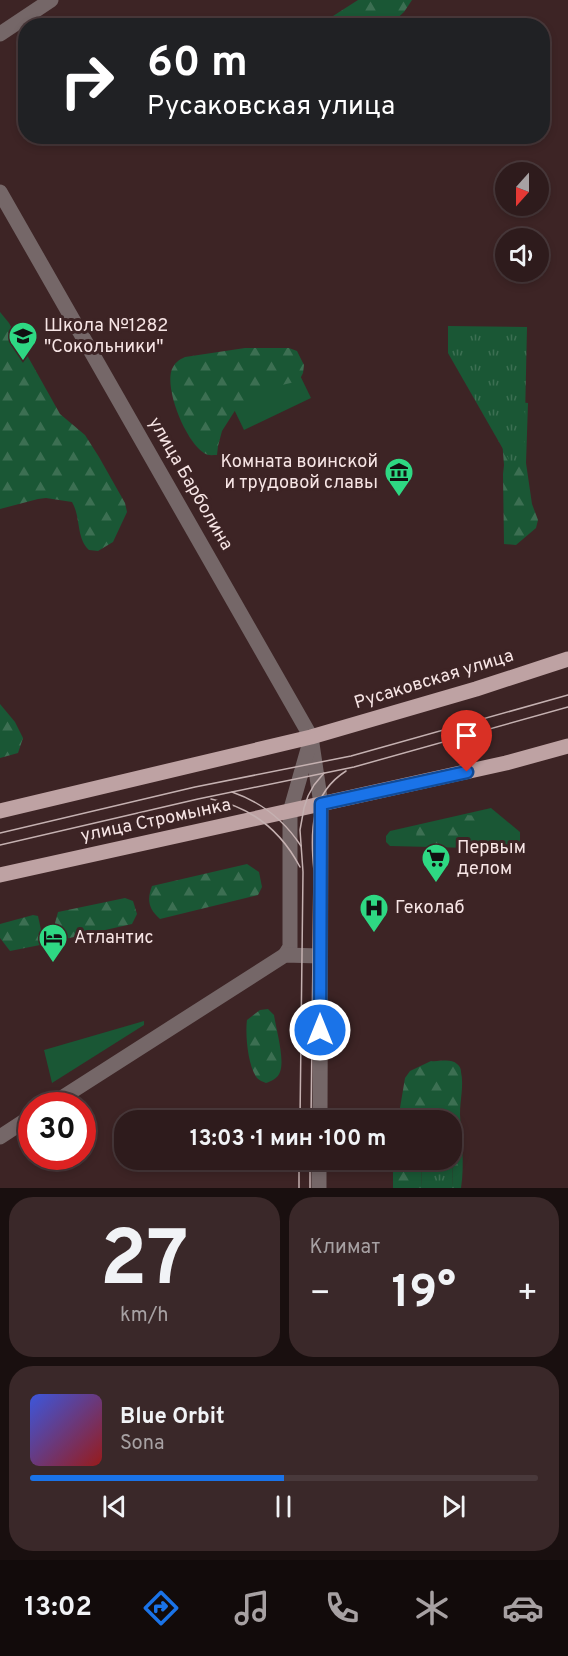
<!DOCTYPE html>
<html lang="ru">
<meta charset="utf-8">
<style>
:root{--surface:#2e1b1c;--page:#3a2829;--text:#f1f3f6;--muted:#a7a1a3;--line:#49393b;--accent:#1a73e8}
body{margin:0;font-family:Overpass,sans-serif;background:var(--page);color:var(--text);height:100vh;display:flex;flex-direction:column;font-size:22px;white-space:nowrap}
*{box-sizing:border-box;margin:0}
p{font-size:20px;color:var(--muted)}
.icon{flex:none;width:33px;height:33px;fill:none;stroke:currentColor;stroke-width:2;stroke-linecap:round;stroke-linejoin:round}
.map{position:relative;height:1188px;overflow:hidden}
.panel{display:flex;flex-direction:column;gap:9px;padding:9px;background:#190f0f;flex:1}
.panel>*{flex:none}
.banner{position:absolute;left:18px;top:18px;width:532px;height:126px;border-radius:24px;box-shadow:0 3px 9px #0003,0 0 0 2px var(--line);background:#202124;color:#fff;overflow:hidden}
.needle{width:39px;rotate:201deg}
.controls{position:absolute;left:495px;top:162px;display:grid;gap:12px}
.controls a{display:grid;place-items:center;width:54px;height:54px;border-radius:50%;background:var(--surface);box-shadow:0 3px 9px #0003,0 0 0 2px var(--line);font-size:30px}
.speed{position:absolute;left:18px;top:1092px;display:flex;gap:12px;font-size:30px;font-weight:700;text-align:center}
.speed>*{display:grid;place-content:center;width:78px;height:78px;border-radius:50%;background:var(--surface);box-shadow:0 3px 9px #0003,0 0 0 2px var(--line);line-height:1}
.speed .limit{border:9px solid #d22;background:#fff;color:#111}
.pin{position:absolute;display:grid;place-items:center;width:51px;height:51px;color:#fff;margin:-62px -26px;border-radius:50% 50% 50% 0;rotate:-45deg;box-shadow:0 0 6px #0007}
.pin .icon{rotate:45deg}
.me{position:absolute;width:66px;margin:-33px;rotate:0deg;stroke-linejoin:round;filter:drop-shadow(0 0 4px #0008)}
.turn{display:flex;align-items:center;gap:21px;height:126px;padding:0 30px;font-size:27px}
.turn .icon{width:78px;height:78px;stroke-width:2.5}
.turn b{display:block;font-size:42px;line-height:51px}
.big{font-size:45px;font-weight:700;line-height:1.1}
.panel .card{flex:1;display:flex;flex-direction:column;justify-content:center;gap:9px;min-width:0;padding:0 21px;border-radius:24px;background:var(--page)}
.panel .dial{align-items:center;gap:0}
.dial b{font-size:78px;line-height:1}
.song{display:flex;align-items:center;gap:18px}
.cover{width:72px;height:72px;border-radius:9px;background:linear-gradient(135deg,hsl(230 70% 55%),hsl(0 70% 35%))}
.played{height:6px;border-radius:3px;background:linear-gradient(90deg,var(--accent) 50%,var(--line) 50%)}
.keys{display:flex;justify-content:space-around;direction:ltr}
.heat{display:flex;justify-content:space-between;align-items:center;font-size:33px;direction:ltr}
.panel .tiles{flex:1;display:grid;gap:9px;grid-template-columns:1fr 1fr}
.card:last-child{grid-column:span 2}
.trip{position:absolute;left:114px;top:1110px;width:348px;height:60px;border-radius:24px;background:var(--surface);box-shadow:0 3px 9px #0003,0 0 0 2px var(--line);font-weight:700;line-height:60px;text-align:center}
.tab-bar{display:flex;height:96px;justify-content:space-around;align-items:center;background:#120b0b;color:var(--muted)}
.tab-bar .icon{width:42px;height:42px}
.tab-bar .current{color:var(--accent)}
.tab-bar b{font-size:27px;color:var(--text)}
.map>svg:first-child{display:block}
.grass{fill:#1a5735}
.forest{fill:url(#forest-firs)}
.park{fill:url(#park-tufts)}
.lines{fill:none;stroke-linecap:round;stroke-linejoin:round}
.minor{stroke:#756768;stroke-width:15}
.primary{stroke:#bea2a3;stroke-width:15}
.tram{stroke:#c5b1b1;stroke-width:1.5}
.route-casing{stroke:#114b97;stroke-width:15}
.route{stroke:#1a73e8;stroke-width:10}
.labels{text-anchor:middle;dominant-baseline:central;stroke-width:6;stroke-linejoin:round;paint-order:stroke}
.poi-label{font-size:18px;fill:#f7e5e5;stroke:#3d2425;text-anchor:start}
.street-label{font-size:18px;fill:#f7e5e5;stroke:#3d2425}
</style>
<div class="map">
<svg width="568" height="1188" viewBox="0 0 568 1188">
<defs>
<pattern id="forest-firs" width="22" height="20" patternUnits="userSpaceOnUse" patternTransform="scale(1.5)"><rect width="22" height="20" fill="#1a5735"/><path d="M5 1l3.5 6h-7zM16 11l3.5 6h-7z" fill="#3c6f52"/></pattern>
<pattern id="park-tufts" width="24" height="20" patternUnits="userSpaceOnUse" patternTransform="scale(1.5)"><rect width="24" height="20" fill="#1a5735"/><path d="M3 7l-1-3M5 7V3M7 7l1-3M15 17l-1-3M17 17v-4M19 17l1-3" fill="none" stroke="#3c6f52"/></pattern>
</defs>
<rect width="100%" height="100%" fill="#3d2425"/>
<g class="grass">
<polygon points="295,365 311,398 244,430 228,397"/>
<polygon points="491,808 520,832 520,840 517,847 511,849 390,846 386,842 386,836 390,831"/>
<polygon points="144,1021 144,1025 52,1083 44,1050"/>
</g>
<g class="forest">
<polygon points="358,0 412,0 404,12 390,25 319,25"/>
<path d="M0 312 9 323 60 414 85 435 99 457 125 503 127 512 113 542 98 551 89 550C76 538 81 517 72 502L46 498 38 499 0 509Z"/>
<path d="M245 348H289L297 351 304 365 303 373 299 381 282 385 264 387 236 409 222 431 218 446 217 455C212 455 208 456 204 453 186 442 164 389 172 369 175 363 178 360 185 357Z"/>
<polygon points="519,402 528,403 526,463 532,504 538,520 536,528 516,545 504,544 503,474 504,465 502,439"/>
<polygon points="0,704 15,722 23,738 18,753 0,758"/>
<path d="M466 815 479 816C490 846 443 847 425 842 424 841 418 838 416 837L417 828 421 826 454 819Z"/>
<path d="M247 864 259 872 262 887 258 895 160 919C148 909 147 899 152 886Z"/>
<polygon points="125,898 133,901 137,914 132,924 65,939 56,935 55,923 58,912"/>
<polygon points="33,915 38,916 43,939 40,945 10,951 0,938 0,924"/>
<path d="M268 1009 274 1015C276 1029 285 1059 280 1072 278 1078 272 1081 266 1083 263 1082 259 1080 257 1078 248 1066 245 1035 247 1020L260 1010Z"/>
<path d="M431 1061C439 1062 451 1058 457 1064 460 1066 461 1069 461 1072 464 1086 460 1100 460 1114 461 1138 465 1163 461 1188H452L454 1131H452V1120H398L405 1078 410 1071Z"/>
<polygon points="393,1160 422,1160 421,1188 393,1188"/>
</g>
<g class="park">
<polygon points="448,326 527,327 524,464 511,463 448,353"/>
<polygon points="452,1131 454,1131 452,1188 421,1188 422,1160 452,1160"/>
</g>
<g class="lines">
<g class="minor">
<polyline points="0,34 51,0"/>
<polyline points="0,192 311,737 321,804 320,1120"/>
<polyline points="285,955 290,947 290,812 310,742"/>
<polyline points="49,1106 285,955 320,956"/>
<polyline points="0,1137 32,1116"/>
<polyline points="319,1188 319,1160"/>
</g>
<g class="primary">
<polyline points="0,811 311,737 476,689 568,659"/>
<polyline points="0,875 506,763 568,746"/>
</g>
<g class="tram">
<path d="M232 792C261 802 284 820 301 846"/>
<path d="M211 799C251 807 281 831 300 867"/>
<polyline points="0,833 195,787 351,756 568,695"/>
<polyline points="0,845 198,799 354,767 568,707"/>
<polyline points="300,1120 303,872 300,830 304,808 308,796 314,785 324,773"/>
<path d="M311 1120 314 871C310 832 310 794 346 771"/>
<polyline points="299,1188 299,1160"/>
<polyline points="310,1188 310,1160"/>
</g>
</g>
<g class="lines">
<g class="route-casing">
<polyline id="route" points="320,1030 321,804 467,772"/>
</g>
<use href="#route" class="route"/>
</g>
<defs>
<g id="school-pin" transform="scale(1.5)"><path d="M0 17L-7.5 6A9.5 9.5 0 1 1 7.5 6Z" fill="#2ed883" stroke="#3d2425"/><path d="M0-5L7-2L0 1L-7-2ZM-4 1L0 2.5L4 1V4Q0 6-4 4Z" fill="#111"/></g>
<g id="museum-pin" transform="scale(1.5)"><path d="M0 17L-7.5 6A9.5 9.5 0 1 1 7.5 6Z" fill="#2ed883" stroke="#3d2425"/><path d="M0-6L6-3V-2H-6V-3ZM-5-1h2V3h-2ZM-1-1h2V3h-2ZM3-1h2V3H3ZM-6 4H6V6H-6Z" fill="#111"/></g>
<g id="supermarket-pin" transform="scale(1.5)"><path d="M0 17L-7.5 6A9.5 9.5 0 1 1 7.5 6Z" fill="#2ed883" stroke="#3d2425"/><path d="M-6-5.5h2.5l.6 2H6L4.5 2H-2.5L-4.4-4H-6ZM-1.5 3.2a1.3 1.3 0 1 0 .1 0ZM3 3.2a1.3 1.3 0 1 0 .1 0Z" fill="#111"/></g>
<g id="hospital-pin" transform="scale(1.5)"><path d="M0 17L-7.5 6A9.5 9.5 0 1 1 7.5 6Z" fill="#2ed883" stroke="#3d2425"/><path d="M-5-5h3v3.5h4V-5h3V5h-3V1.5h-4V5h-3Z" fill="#111"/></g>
<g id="hotel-pin" transform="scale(1.5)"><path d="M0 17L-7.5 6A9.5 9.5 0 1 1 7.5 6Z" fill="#2ed883" stroke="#3d2425"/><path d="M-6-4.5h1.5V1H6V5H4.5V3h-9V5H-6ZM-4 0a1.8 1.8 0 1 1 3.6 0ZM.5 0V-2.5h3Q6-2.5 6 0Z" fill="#111"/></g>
</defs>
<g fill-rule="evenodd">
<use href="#school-pin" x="23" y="336"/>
<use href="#museum-pin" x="399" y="472"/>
<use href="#supermarket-pin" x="436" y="858"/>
<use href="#hospital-pin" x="374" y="908"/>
<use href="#hotel-pin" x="53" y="938"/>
</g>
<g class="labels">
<g class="poi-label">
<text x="44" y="326">Школа №1282<tspan x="44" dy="21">"Сокольники"</tspan></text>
<text x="378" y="462" text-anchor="end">Комната воинской<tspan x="378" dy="21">и трудовой славы</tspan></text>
<text x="457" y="848">Первым<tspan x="457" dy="21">делом</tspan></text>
<text x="395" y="908">Геколаб</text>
<text x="74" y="938">Атлантис</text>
</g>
<g class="street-label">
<text transform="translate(190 484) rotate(60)">улица Барболина</text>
<text transform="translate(434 680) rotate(-17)">Русаковская улица</text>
<text transform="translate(156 821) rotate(-12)">улица Стромынка</text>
</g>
</g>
</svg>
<div class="controls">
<a><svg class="needle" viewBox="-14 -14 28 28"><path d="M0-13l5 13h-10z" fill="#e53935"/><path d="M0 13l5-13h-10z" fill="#a7a1a3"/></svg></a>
<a><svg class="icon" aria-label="sound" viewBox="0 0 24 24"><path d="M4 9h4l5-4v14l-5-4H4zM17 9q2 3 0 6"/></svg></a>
</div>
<div class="speed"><div class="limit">30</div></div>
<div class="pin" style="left:467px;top:772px;background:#d93025"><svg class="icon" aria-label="arrive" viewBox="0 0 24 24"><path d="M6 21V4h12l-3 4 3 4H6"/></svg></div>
<svg class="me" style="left:320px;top:1030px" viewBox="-20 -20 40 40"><circle r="17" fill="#1a73e8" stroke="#fff" stroke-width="3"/><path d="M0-11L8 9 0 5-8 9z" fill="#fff"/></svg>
<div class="trip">13:03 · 1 мин · 100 m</div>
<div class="banner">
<div class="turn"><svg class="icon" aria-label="right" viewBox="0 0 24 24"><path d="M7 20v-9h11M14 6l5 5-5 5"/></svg><div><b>60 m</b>Русаковская улица</div></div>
</div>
</div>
<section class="panel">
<div class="tiles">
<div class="card dial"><b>27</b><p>km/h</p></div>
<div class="card"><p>Климат</p>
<div class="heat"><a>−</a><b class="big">19°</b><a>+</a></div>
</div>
<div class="card">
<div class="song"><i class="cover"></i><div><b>Blue Orbit</b><p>Sona</p></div></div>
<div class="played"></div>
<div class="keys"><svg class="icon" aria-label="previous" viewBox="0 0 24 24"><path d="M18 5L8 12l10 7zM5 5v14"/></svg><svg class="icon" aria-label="pause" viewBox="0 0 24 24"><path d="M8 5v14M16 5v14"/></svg><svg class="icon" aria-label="next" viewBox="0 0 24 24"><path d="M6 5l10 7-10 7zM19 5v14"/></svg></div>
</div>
</div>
</section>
<nav class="tab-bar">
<b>13:02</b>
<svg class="icon current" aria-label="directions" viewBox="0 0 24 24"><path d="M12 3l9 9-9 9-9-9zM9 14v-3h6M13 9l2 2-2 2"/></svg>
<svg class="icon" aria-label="music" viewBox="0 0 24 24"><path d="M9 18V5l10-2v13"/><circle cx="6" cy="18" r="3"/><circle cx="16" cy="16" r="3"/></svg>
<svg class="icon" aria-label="phone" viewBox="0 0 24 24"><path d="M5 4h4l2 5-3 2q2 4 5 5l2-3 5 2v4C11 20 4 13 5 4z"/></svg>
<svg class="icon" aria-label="climate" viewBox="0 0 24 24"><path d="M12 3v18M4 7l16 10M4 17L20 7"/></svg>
<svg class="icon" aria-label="car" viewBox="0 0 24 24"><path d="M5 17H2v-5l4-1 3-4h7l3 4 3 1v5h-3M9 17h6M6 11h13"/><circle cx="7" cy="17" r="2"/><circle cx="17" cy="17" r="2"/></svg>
</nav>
